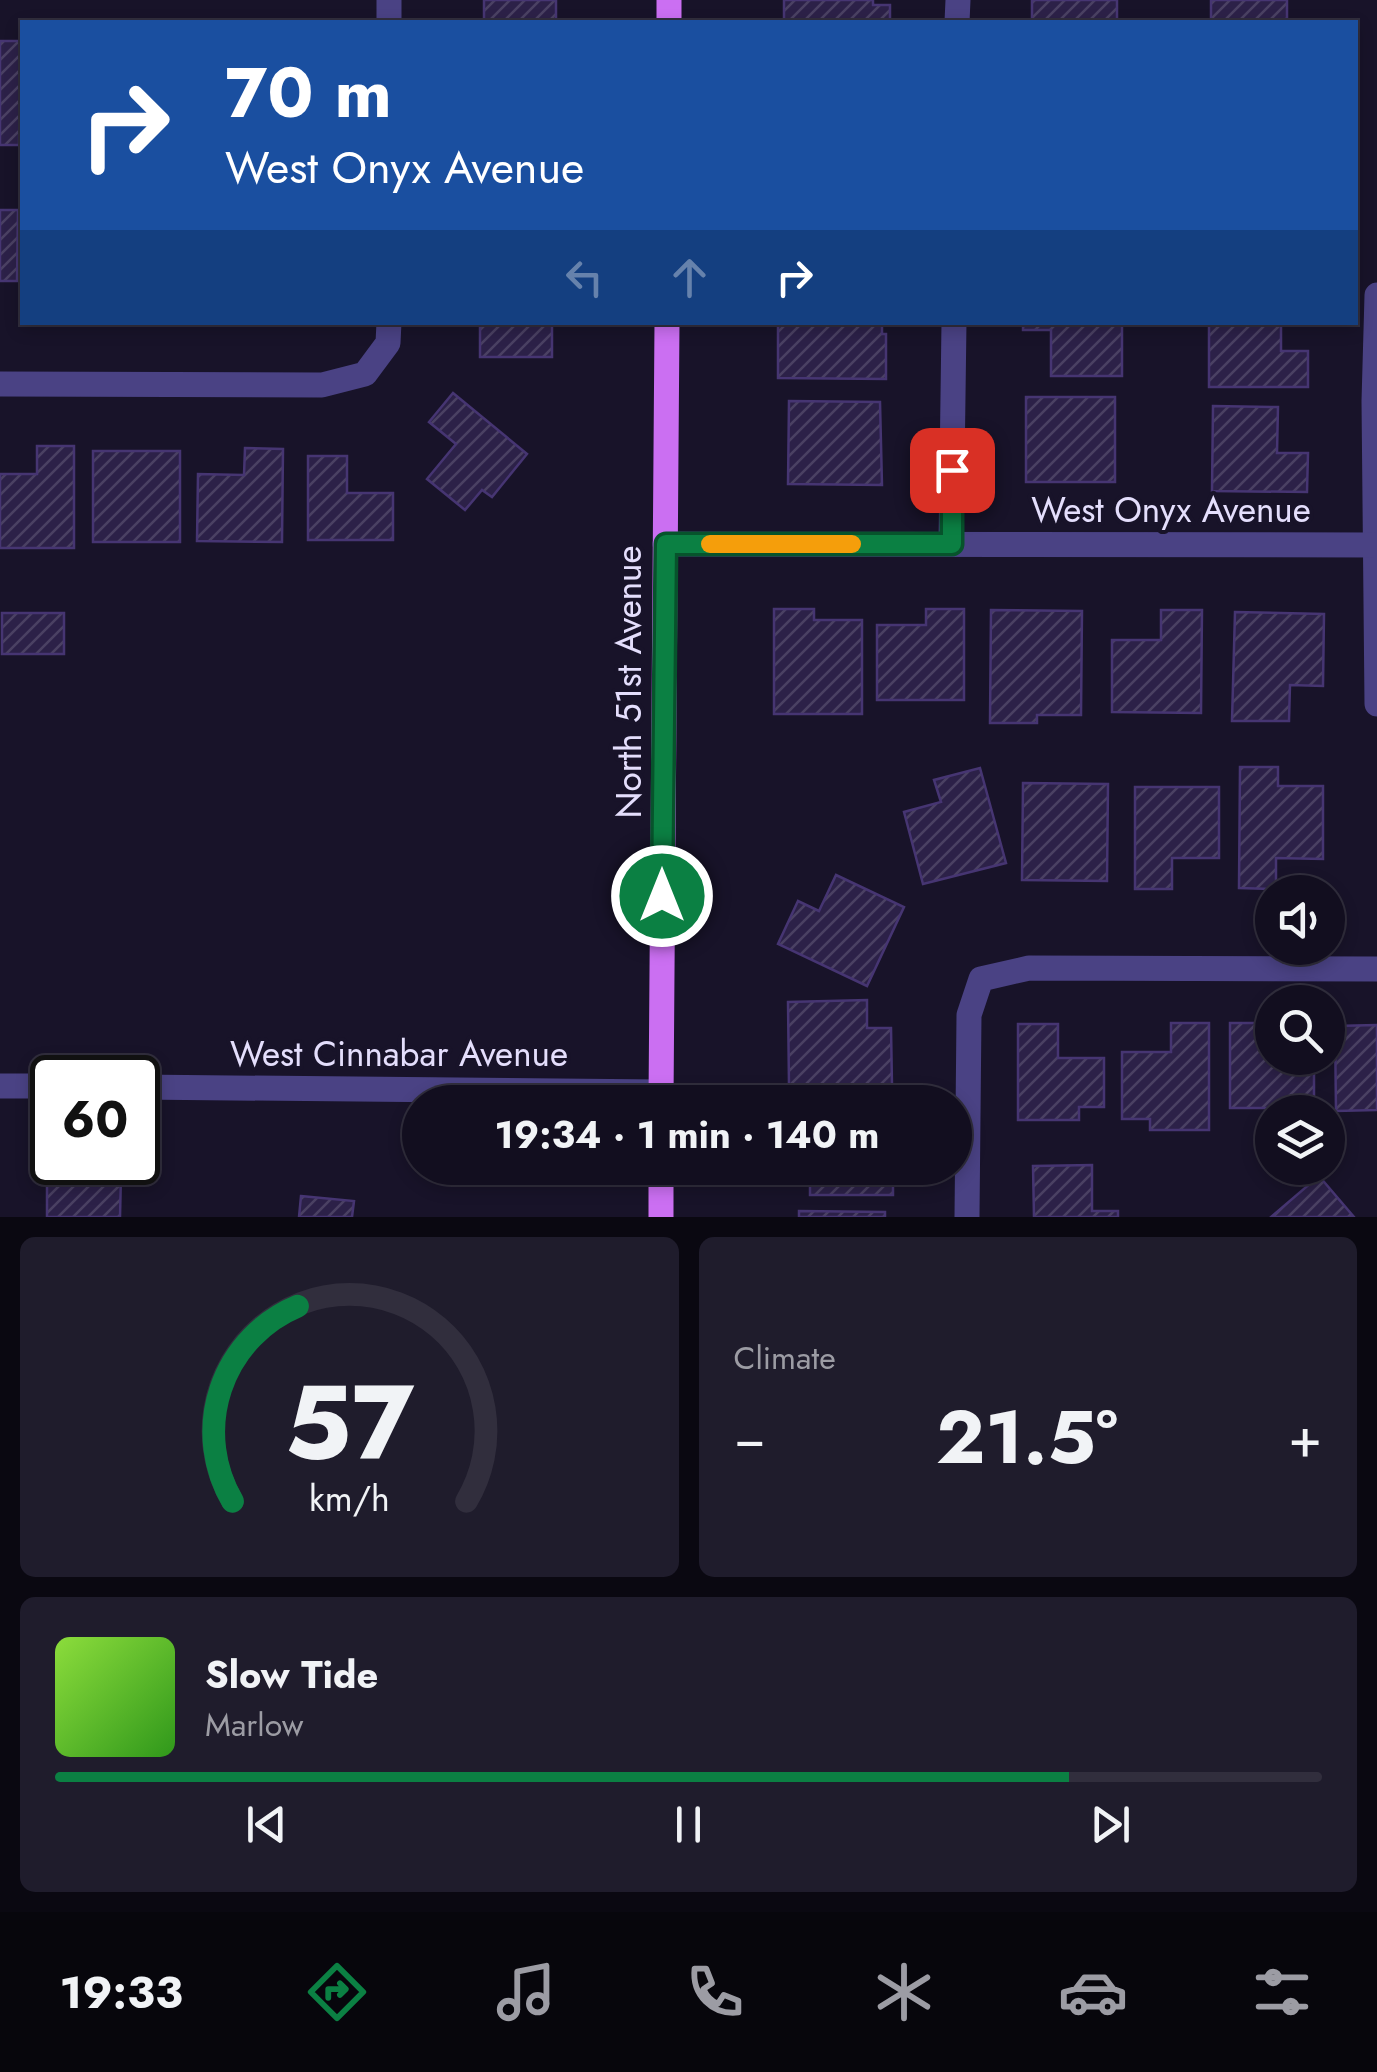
<!DOCTYPE html>
<meta charset="utf-8">
<style>
:root{--surface:#120e1f;--page:#1f1c2c;--text:#f1f3f6;--muted:#9c9ca4;--line:#312e3d;--accent:#0b8043}
body{margin:0;font-family:Jost,sans-serif;background:var(--page);color:var(--text);height:100vh;display:flex;flex-direction:column;font-size:38px;white-space:nowrap}
*{box-sizing:border-box;margin:0}
p{font-size:32px;color:var(--muted)}
.icon{flex:none;width:55px;height:55px;fill:none;stroke:currentColor;stroke-width:2;stroke-linecap:round;stroke-linejoin:round}
.map{position:relative;height:1217px;overflow:hidden}
.details{display:flex;flex-direction:column;gap:20px;padding:20px;background:#0a0811;flex:1}
.details>*{flex:none}
.guide{position:absolute;left:20px;top:20px;width:1338px;height:305px;border-radius:0px;box-shadow:0 5px 15px #0003,0 0 0 2px var(--line);background:#1a4fa0;color:#fff;overflow:hidden}
.controls{position:absolute;left:1255px;top:875px;display:grid;gap:20px}
.controls a{display:grid;place-items:center;width:90px;height:90px;border-radius:50%;background:var(--surface);box-shadow:0 5px 15px #0003,0 0 0 2px var(--line);font-size:50px}
.speed{position:absolute;left:30px;top:1055px;display:flex;gap:20px;font-size:50px;font-weight:700;text-align:center}
.speed>*{display:grid;place-content:center;width:130px;height:130px;border-radius:50%;background:var(--surface);box-shadow:0 5px 15px #0003,0 0 0 2px var(--line);line-height:1}
.speed .limit{border:5px solid #111;border-radius:15px;background:#fff;color:#111}
.pin{position:absolute;display:grid;place-items:center;width:85px;height:85px;color:#fff;margin:-42px;border-radius:20px;box-shadow:0 5px 15px #0006}
.me{position:absolute;width:110px;margin:-55px;rotate:0deg;stroke-linejoin:round;filter:drop-shadow(0 0 8px #0008)}
.turn{display:flex;align-items:center;gap:35px;height:210px;padding:0 40px;font-size:45px}
.turn .icon{width:130px;height:130px;stroke-width:2.5}
.turn b{display:block;font-size:70px;line-height:85px}
.lanes{display:flex;align-items:center;height:95px;padding:0 40px;background:#0003;justify-content:center;gap:50px;direction:ltr}
.lanes .off{opacity:.35}
.big{font-size:75px;font-weight:700;line-height:1.1}
.details .tile{flex:1;display:flex;flex-direction:column;justify-content:center;gap:15px;min-width:0;padding:0 35px;border-radius:15px;background:var(--page)}
.details .dial{align-items:center;gap:0}
.dial svg{height:260px;overflow:visible;fill:none;stroke:var(--line);stroke-width:7;stroke-linecap:round;text-anchor:middle}
.dial text{fill:var(--text);stroke:none}
.song{display:flex;align-items:center;gap:30px}
.cover{width:120px;height:120px;border-radius:15px;background:linear-gradient(135deg,hsl(90 70% 55%),hsl(110 70% 35%))}
.played{height:10px;border-radius:5px;background:linear-gradient(90deg,var(--accent) 80%,var(--line) 80%)}
.keys{display:flex;justify-content:space-around;direction:ltr}
.heat{display:flex;justify-content:space-between;align-items:center;font-size:55px;direction:ltr}
.details .tiles{flex:1;display:grid;gap:20px;grid-template-columns:1fr 1fr}
.tile:last-child{grid-column:span 2}
.trip{position:absolute;left:402px;top:1085px;width:570px;height:100px;border-radius:50px;background:var(--surface);box-shadow:0 5px 15px #0003,0 0 0 2px var(--line);font-weight:700;line-height:100px;text-align:center}
.dock{display:flex;height:160px;justify-content:space-around;align-items:center;background:#07060c;color:var(--muted)}
.dock .icon{width:70px;height:70px}
.dock .on{color:var(--accent)}
.dock b{font-size:45px;color:var(--text)}
.map>svg:first-child{display:block}
.building{fill:url(#building-hatch);stroke:#463572;stroke-width:2.5}
.lines{fill:none;stroke-linecap:round;stroke-linejoin:round}
.minor{stroke:#4a4284;stroke-width:25}
.major{stroke:#cb6ff2;stroke-width:25}
.route-casing{stroke:#07532c;stroke-width:25}
.route{stroke:#0b8043;stroke-width:18}
.slow{stroke:#f59e0b;stroke-width:18}
.labels{text-anchor:middle;dominant-baseline:central;stroke-width:8;stroke-linejoin:round;paint-order:stroke}
.street-label{font-size:35px;fill:#e4defc;stroke:#181329}
</style>
<div class="map">
<svg width="1377" height="1217" viewBox="0 0 1377 1217">
<defs>
<pattern id="building-hatch" width="6" height="6" patternUnits="userSpaceOnUse" patternTransform="scale(2.5)"><rect width="6" height="6" fill="#2c2148"/><path d="M-1 1l2-2M0 6l6-6M5 7l2-2" fill="none" stroke="#4a4163"/></pattern>
</defs>
<rect width="100%" height="100%" fill="#181329"/>
<g class="building">
<rect x="484" y="0" width="72" height="22"/>
<polygon points="784,0 873,0 873,5 890,5 890,22 784,22"/>
<rect x="1032" y="0" width="85" height="22"/>
<rect x="1211" y="0" width="76" height="22"/>
<polygon points="0,41 20,41 19,145 0,145"/>
<polygon points="0,210 18,210 17,281 0,281"/>
<rect x="480" y="322" width="72" height="35"/>
<polygon points="778,322 882,322 882,334 886,334 886,379 778,378"/>
<polygon points="1023,322 1122,322 1122,376 1051,376 1051,330 1023,330"/>
<polygon points="1209,322 1281,322 1281,351 1308,351 1308,387 1209,387"/>
<polygon points="453,393 527,454 492,497 482,490 465,510 427,479 456,444 429,422"/>
<rect x="1026" y="397" width="89" height="85"/>
<polygon points="789,401 880,402 882,485 788,484"/>
<polygon points="1213,406 1278,407 1277,453 1308,453 1307,492 1212,491"/>
<polygon points="37,446 74,446 74,548 0,548 0,474 37,474"/>
<polygon points="245,448 283,449 282,542 197,541 198,474 244,475"/>
<rect x="93" y="451" width="87" height="91"/>
<polygon points="308,456 347,456 347,493 393,493 393,540 308,540"/>
<polygon points="774,609 814,609 814,620 862,620 862,714 774,714"/>
<polygon points="926,609 964,609 964,700 877,700 877,625 926,625"/>
<polygon points="991,610 1082,611 1081,715 1037,715 1037,723 990,723"/>
<polygon points="1161,610 1202,610 1201,713 1112,712 1112,640 1161,640"/>
<polygon points="1235,612 1324,614 1323,686 1290,685 1289,721 1232,721"/>
<rect x="2" y="613" width="62" height="41"/>
<polygon points="1240,767 1278,767 1278,786 1323,786 1323,859 1276,858 1276,889 1239,888"/>
<polygon points="980,768 1006,863 923,884 904,812 941,802 934,780"/>
<polygon points="1023,783 1108,784 1107,881 1022,880"/>
<polygon points="1135,787 1219,787 1219,858 1172,858 1172,889 1135,889"/>
<polygon points="836,875 904,907 867,986 778,944 798,901 819,911"/>
<polygon points="867,1000 867,1028 891,1028 892,1085 789,1086 788,1002"/>
<polygon points="1171,1023 1209,1023 1209,1130 1150,1130 1150,1119 1122,1119 1122,1052 1171,1052"/>
<polygon points="1230,1023 1272,1023 1272,1058 1314,1058 1314,1108 1230,1108"/>
<polygon points="1018,1024 1058,1024 1058,1058 1104,1058 1104,1107 1079,1107 1079,1120 1018,1120"/>
<polygon points="1377,1025 1377,1110 1336,1111 1335,1026"/>
<polygon points="1092,1165 1092,1211 1118,1211 1118,1217 1034,1217 1033,1166"/>
<rect x="810" y="1168" width="83" height="27"/>
<polygon points="47,1174 121,1175 120,1217 47,1217"/>
<polygon points="1319,1176 1354,1217 1271,1217"/>
<polygon points="301,1196 354,1201 352,1217 299,1217"/>
<polygon points="799,1211 885,1212 885,1217 799,1217"/>
</g>
<g class="lines">
<g class="minor">
<polyline points="389,22 389,0"/>
<polyline points="957,22 958,0"/>
<polyline points="1377,295 1374,401 1377,704"/>
<polyline points="0,384 322,385 365,374 388,343 389,322"/>
<polyline points="665,544 1377,545"/>
<polyline points="951,544 954,322"/>
<polyline points="0,1086 52,1086"/>
<polyline points="138,1087 661,1092"/>
<polyline points="967,1217 969,1015 981,979 1029,968 1377,969"/>
</g>
<g class="major">
<polyline points="669,22 669,0"/>
<polyline points="661,1102 667,322"/>
<polyline points="661,1168 661,1217"/>
</g>
</g>
<g class="lines">
<g class="route-casing">
<polyline id="route" points="662,896 666,544 952,544 952,470"/>
</g>
<use href="#route" class="route"/>
<polyline class="slow" points="710,544 852,544"/>
</g>
<g class="labels">
<g class="street-label">
<text x="1171" y="510">West Onyx Avenue</text>
<text transform="translate(629 682) rotate(-90)">North 51st Avenue</text>
<text x="399" y="1054">West Cinnabar Avenue</text>
</g>
</g>
</svg>
<div class="controls">
<a><svg class="icon" aria-label="sound" viewBox="0 0 24 24"><path d="M4 9h4l5-4v14l-5-4H4zM17 9q2 3 0 6"/></svg></a>
<a><svg class="icon" aria-label="search" viewBox="0 0 24 24"><circle cx="10" cy="10" r="6"/><path d="M15 15l6 6"/></svg></a>
<a><svg class="icon" aria-label="layers" viewBox="0 0 24 24"><path d="M12 4l9 5-9 5-9-5zM3 14l9 5 9-5"/></svg></a>
</div>
<div class="speed"><div class="limit">60</div></div>
<div class="pin" style="left:952px;top:470px;background:#d93025"><svg class="icon" aria-label="arrive" viewBox="0 0 24 24"><path d="M6 21V4h12l-3 4 3 4H6"/></svg></div>
<svg class="me" style="left:662px;top:896px" viewBox="-20 -20 40 40"><circle r="17" fill="#0b8043" stroke="#fff" stroke-width="3"/><path d="M0-11L8 9 0 5-8 9z" fill="#fff"/></svg>
<div class="trip">19:34 · 1 min · 140 m</div>
<div class="guide">
<div class="turn"><svg class="icon" aria-label="right" viewBox="0 0 24 24"><path d="M7 20v-9h11M14 6l5 5-5 5"/></svg><div><b>70 m</b>West Onyx Avenue</div></div>
<div class="lanes"><svg class="icon off" aria-label="left" viewBox="0 0 24 24"><path d="M17 20v-9H6M10 6l-5 5 5 5"/></svg><svg class="icon off" aria-label="ahead" viewBox="0 0 24 24"><path d="M12 20V5M6 11l6-6 6 6"/></svg><svg class="icon" aria-label="right" viewBox="0 0 24 24"><path d="M7 20v-9h11M14 6l5 5-5 5"/></svg></div>
</div>
</div>
<section class="details">
<div class="tiles">
<div class="tile dial"><svg viewBox="0 0 100 80">
<path d="M14 69A42 42 0 1 1 86 69"/>
<path d="M14 69A42 42 0 0 1 34 9" stroke="#0b8043"/>
<text x="50" y="56" font-size="32" font-weight="700">57</text>
<text x="50" y="72" font-size="11">km/h</text>
</svg></div>
<div class="tile"><p>Climate</p>
<div class="heat"><a>−</a><b class="big">21.5°</b><a>+</a></div>
</div>
<div class="tile">
<div class="song"><i class="cover"></i><div><b>Slow Tide</b><p>Marlow</p></div></div>
<div class="played"></div>
<div class="keys"><svg class="icon" aria-label="previous" viewBox="0 0 24 24"><path d="M18 5L8 12l10 7zM5 5v14"/></svg><svg class="icon" aria-label="pause" viewBox="0 0 24 24"><path d="M8 5v14M16 5v14"/></svg><svg class="icon" aria-label="next" viewBox="0 0 24 24"><path d="M6 5l10 7-10 7zM19 5v14"/></svg></div>
</div>
</div>
</section>
<nav class="dock">
<b>19:33</b>
<svg class="icon on" aria-label="directions" viewBox="0 0 24 24"><path d="M12 3l9 9-9 9-9-9zM9 14v-3h6M13 9l2 2-2 2"/></svg>
<svg class="icon" aria-label="music" viewBox="0 0 24 24"><path d="M9 18V5l10-2v13"/><circle cx="6" cy="18" r="3"/><circle cx="16" cy="16" r="3"/></svg>
<svg class="icon" aria-label="phone" viewBox="0 0 24 24"><path d="M5 4h4l2 5-3 2q2 4 5 5l2-3 5 2v4C11 20 4 13 5 4z"/></svg>
<svg class="icon" aria-label="climate" viewBox="0 0 24 24"><path d="M12 3v18M4 7l16 10M4 17L20 7"/></svg>
<svg class="icon" aria-label="car" viewBox="0 0 24 24"><path d="M5 17H2v-5l4-1 3-4h7l3 4 3 1v5h-3M9 17h6M6 11h13"/><circle cx="7" cy="17" r="2"/><circle cx="17" cy="17" r="2"/></svg>
<svg class="icon" aria-label="filters" viewBox="0 0 24 24"><path d="M4 7h16M4 17h16"/><circle cx="9" cy="7" r="2"/><circle cx="15" cy="17" r="2"/></svg>
</nav>
